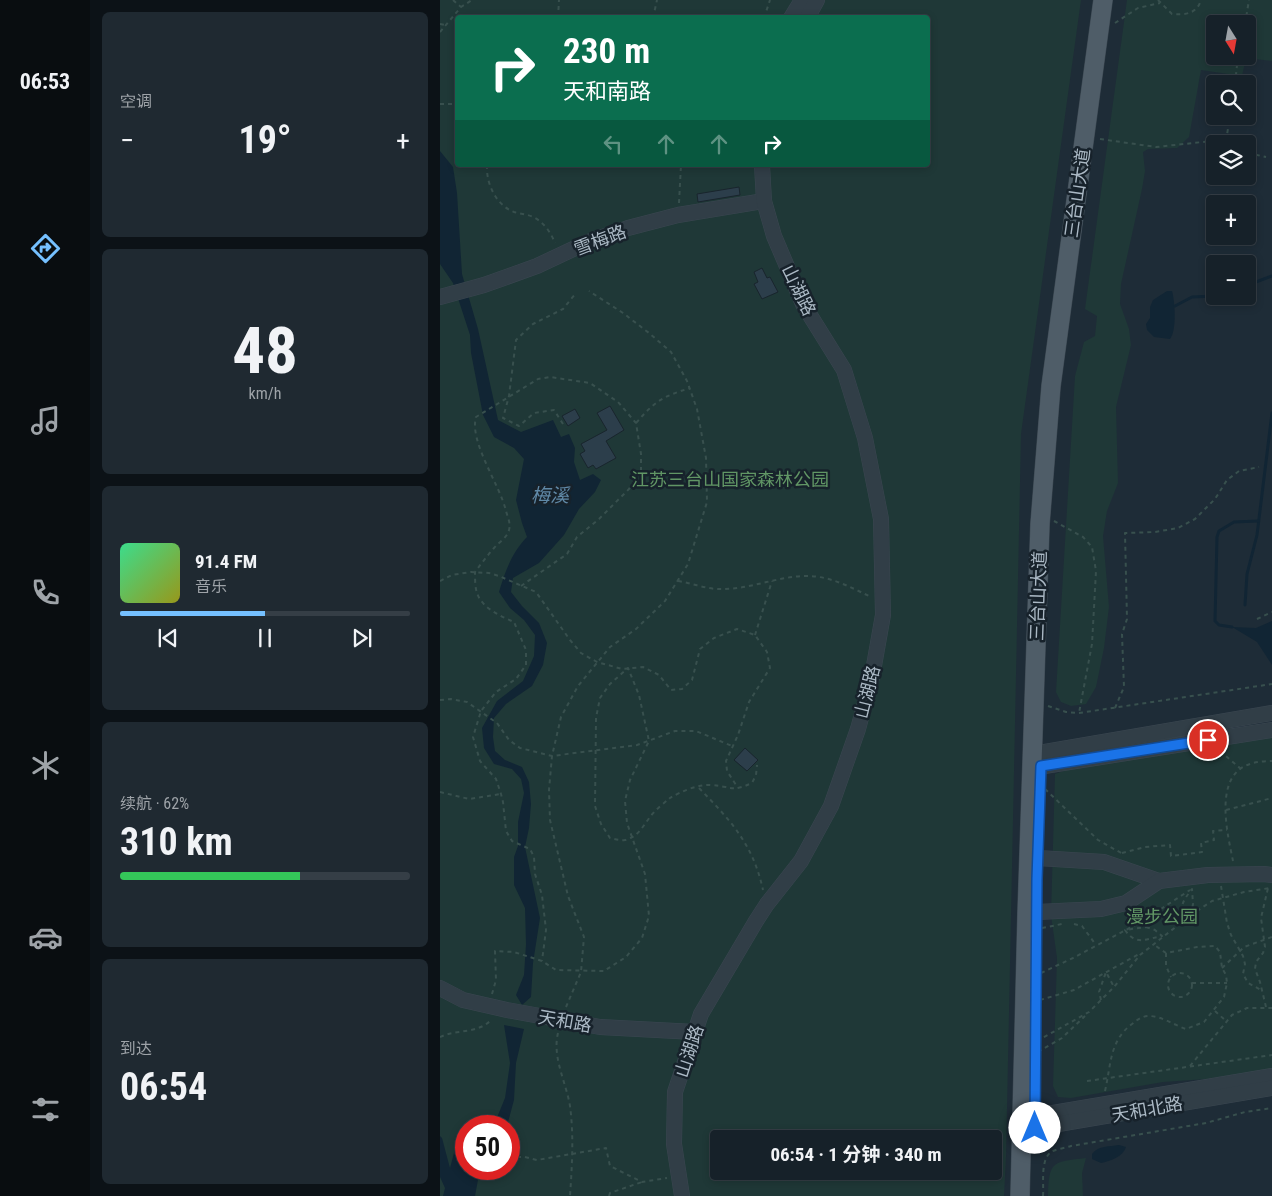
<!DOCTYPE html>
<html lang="zh">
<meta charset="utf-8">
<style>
:root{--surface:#162129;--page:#1f2931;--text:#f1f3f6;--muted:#9ea3a8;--line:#353e46;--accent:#75c0ff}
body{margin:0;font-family:"Roboto Condensed","Noto Sans SC",sans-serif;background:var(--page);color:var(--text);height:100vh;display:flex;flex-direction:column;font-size:19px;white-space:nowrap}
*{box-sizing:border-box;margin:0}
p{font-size:16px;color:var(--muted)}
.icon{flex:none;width:28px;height:28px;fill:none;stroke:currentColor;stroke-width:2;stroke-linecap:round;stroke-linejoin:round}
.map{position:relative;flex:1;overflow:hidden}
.drawer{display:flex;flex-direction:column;gap:12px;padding:12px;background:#0c1217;width:350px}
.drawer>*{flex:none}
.banner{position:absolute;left:15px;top:15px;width:475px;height:152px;border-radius:5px;box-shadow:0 2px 8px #0003,0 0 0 1px var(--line);background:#0b6e4f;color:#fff;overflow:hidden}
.needle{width:32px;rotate:169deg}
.fabs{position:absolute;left:766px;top:15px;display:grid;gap:10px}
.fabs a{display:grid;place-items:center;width:50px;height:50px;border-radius:5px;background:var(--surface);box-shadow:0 2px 8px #0003,0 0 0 1px var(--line);font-size:25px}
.speed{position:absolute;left:15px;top:1115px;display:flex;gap:10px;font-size:25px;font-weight:700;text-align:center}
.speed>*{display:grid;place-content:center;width:65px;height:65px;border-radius:50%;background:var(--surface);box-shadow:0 2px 8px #0003,0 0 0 1px var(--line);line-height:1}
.speed .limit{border:8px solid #d22;background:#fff;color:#111}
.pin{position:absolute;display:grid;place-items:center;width:42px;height:42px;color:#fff;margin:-21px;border:2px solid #fff;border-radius:50%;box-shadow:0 1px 5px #0007}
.me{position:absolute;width:55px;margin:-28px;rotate:0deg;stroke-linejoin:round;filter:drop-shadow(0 0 4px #0008)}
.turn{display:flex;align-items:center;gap:18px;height:105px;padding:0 25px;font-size:22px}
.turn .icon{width:65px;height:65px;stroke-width:2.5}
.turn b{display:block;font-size:35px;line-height:42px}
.lanes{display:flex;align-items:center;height:48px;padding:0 25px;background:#0003;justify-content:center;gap:25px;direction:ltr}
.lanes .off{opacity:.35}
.big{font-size:38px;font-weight:700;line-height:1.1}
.drawer .tile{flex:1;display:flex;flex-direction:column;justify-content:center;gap:8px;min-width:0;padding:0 18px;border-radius:8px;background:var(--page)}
.drawer .dial{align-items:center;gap:0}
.dial b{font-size:65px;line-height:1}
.song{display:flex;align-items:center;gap:15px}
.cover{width:60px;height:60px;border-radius:8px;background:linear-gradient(135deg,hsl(150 70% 55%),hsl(60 70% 35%))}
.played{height:5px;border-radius:2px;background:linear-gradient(90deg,var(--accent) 50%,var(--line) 50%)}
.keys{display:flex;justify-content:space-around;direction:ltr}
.heat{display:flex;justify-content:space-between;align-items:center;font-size:28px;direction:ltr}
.charge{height:8px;border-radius:4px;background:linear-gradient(90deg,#34c759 62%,var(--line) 0)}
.trip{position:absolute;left:270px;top:1130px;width:292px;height:50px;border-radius:5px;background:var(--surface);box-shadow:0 2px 8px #0003,0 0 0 1px var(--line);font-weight:700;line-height:50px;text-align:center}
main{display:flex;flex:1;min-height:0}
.tabs{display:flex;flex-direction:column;width:90px;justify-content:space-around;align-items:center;background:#090d10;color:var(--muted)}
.tabs .icon{width:35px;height:35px}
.tabs .active{color:var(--accent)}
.tabs b{font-size:22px;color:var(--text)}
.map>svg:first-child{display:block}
.green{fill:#1f3837;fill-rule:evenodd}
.water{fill:#112534}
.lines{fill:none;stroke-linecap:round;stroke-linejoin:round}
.stream{stroke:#112534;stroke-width:3}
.building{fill:#2c3e4b;stroke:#19252d}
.minor-casing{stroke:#3b4751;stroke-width:16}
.major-casing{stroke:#3b4751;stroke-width:20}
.path{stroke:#38504e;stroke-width:2;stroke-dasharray:4 4;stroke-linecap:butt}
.minor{stroke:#313e47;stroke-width:15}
.major{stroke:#4f5d68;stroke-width:19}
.route-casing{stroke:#114b97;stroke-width:12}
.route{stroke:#1a73e8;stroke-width:9}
.labels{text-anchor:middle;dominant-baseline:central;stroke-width:5;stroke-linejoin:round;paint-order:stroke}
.street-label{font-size:18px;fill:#abb9c5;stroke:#17222b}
.park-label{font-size:18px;fill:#619665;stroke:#17222b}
.water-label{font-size:19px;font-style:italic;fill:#6089a7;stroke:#17222b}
</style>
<main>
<nav class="tabs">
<b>06:53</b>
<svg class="icon active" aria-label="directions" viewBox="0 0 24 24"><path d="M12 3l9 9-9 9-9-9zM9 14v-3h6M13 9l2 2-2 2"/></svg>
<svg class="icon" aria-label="music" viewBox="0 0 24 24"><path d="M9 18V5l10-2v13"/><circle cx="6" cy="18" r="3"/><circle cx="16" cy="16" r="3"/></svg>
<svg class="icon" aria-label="phone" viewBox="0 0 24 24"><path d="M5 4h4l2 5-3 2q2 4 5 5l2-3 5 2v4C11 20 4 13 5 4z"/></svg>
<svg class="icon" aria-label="climate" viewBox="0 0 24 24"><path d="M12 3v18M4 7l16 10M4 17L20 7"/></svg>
<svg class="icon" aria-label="car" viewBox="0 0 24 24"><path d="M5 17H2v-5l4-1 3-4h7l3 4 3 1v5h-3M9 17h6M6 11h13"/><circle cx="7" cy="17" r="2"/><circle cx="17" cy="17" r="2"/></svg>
<svg class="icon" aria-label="filters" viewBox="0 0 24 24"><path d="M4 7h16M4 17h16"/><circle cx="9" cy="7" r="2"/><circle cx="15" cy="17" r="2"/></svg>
</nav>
<section class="drawer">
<div class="tile"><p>空调</p>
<div class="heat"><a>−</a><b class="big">19°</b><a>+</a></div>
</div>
<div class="tile dial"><b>48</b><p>km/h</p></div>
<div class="tile">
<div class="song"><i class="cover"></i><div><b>91.4 FM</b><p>音乐</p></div></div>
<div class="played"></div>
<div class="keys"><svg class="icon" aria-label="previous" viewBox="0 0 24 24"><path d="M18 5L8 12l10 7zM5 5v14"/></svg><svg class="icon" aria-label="pause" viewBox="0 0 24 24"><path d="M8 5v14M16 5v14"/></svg><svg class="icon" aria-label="next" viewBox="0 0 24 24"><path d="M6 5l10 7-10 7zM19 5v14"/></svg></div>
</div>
<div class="tile"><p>续航 · 62%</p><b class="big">310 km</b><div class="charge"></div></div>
<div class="tile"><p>到达</p><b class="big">06:54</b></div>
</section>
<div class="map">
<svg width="832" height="1196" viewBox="0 0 832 1196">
<rect width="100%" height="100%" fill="#1e2c37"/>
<g class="green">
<path d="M0 0H641L581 434 566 1157 564 1196H0ZM18 18H488V165H18ZM26 1126H69V1169H26ZM279 1139H554V1171H279Z"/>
<path d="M687 0H832V61L806 58 802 76 761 70 749 137 737 148 708 149 703 152 705 171 702 189 681 284 680 304 689 329 691 345 676 407 678 483 667 511 663 536 669 607 664 648 656 687 646 704 631 706 621 702 616 692 635 376 644 342 655 336 657 316 645 309ZM775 24H808V56H775Z"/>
<polygon points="832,736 832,1069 767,1079 723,1082 631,1098 618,1097 613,1086 617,958 611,915 615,774 626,770"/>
<path d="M646 1158 642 1173 643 1196H608C609 1161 612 1162 646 1158Z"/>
</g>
<g class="water">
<path d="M0 151 13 167 17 193 22 274 38 329 58 420 81 432 113 420 121 437 129 434 135 448 134 462 140 480 153 474 161 480 155 492 139 509 124 535 99 563 73 578 71 592 82 606 99 623 107 643 103 665 92 686 66 704 54 718 53 737 55 751 65 760 82 767 89 782 91 804 89 828 85 847 100 918 93 963 91 997 82 1005 76 995 84 975 86 944 85 908 74 885V857L78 846V822L84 793 81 779 72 769 54 764 44 748 42 728 57 701 83 681 94 656 95 635 84 620 70 608 59 592C65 572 72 552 87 537L82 523 76 500 84 459 74 448 54 437 43 415 31 353 30 335 13 283 0 264Z"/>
<path d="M727 291H732C735 301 737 331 730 339L714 337 707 330 706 324 710 318V307L713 300Z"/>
<polygon points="832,621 832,665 817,642 792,627 816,628"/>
<polygon points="64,1025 84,1029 76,1063 74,1100 67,1126 44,1126 56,1120 65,1098 70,1063"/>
<polygon points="26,1135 26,1169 40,1169 35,1196 3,1196 5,1188 0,1177 0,1136 2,1138 10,1168 18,1138"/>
<path d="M679 1145 686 1147C683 1157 670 1161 661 1163L652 1159V1154C659 1145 669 1147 679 1145Z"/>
</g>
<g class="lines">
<g class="stream">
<polyline points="808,285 832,276"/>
<polyline points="735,306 752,297 775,296"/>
<polyline points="805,605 807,574 817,535 832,413"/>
<polyline points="792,627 779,625 775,621 777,537 779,531 794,522 818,521"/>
</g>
</g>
<g class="building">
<polygon points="299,187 300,195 258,202 257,194"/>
<polygon points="322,268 327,278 330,277 338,292 322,299 314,284 318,282 314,272"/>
<polygon points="170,406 184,430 166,441 176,458 156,469 153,465 148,468 140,454 145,451 141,444 167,430 157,413"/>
<polygon points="135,409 140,418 128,426 122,416"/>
<polygon points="305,748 318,760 307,771 294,760"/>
</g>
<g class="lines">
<g class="minor-casing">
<g id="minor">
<polyline points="351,18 362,0"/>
<polyline points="367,18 377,0"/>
<polyline points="0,297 44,285 97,266 148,242 188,228 238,215 324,201"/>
<polyline points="593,754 832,713"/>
<polyline points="592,768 832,730"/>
<polyline points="598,858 664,862 719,881"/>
<polyline points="597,912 661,909 686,903 719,881 768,875 824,874 832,875"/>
<polyline points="0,988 23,1000 67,1010 160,1027 255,1032"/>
<polyline points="582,1116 595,1116 832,1076"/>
<polyline points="583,1130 832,1088"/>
<polyline points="242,1196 234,1144 235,1092 261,1014 316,921 327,904 361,861 391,806 418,729 432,677 443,615 441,519 425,438 404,370 363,304 334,236 324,201 322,165"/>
</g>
</g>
<g class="major-casing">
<polyline id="major" points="580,1196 587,914 600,524 611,386 663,0"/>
</g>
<g class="path">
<polyline points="13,0 21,7"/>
<path d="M718 0 732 14C745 15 757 14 761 0"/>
<polyline points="118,18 119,0"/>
<polyline points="213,18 217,0"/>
<polyline points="324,18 330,0"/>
<polyline points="675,23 698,8 720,3"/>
<polyline points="0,24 6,25"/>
<polyline points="805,24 809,0"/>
<polyline points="0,32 21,7 32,0"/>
<polyline points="795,84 798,56"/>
<polyline points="0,104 18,104"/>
<polyline points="660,139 716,147 772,141 788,144"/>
<polyline points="786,141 790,116"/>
<polyline points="808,153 826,157"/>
<path d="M47 165C46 184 56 205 74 212 80 214 87 214 93 217 104 222 111 233 115 243"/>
<polyline points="239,203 241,165"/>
<path d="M196 423C216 400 222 397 250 388"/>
<polyline points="123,424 114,410 94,413 79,426 63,418 69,396 76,340 93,324 123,309 136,293"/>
<polyline points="614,521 643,537 652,547 656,571 652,644 639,713"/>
<polyline points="0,581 12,575 31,572 49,573 59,576 96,592 130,640 141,653 157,662 182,669 203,667 219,675 231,690 242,689 252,680 260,649 274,638 297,629 315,635 327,652 330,668 309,702 298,735 286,761 287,771 298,788"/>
<path d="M238 581C251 583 266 589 279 589 309 590 337 576 367 576 390 576 410 587 429 596"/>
<path d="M81 586 127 554 137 537 159 519 189 489 201 470V454L196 423 178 402 150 383 110 377 98 379 36 417C29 442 60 485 66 511 68 518 71 524 69 530 67 538 59 542 54 548 47 556 41 564 35 572 35 579 35 587 37 593 42 608 60 616 74 622L86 650V665L76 679 56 692 41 711 33 737 40 761 56 779 61 794 63 802 66 831 72 841 90 849 94 857 95 874 102 895 106 930 102 961"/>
<polyline points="817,619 832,612"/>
<polyline points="315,635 332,581"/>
<polyline points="0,700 11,699 27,702 57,723 69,740 80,748 112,756 197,745 235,731 256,731 292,746"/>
<polyline points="608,706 626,712 639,713 832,684"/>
<polyline points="675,708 684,687 682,634 687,619 685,533 715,532 738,528 755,519 775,499 787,480 799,471 819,467"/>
<polyline points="780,751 801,769"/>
<path d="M259 788C291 821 313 844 323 890"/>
<polyline points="605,789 658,840 683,854"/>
<polyline points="0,792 29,799 61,794"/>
<polyline points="786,810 832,798"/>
<polyline points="682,853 705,847 730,845 731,856 762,852 761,843 774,840 773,831 787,830"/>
<path d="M793 861C788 836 774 781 805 766 813 762 823 761 832 761"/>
<polyline points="781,886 787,923 791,935 803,956 805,964 803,974 808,983 821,990"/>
<path d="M743 920C740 904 743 901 752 889L753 904 751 915"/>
<polyline points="634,924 642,926 656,945"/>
<path d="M706 927 715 930 722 936C706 939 696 946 685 930Z"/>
<polyline points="602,928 622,924"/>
<polyline points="726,953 726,966 731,977"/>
<polyline points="782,968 804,947 832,937"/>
<polyline points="601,973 633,958 701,922 750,890"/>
<circle cx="740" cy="985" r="12"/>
<polyline points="752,983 787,983"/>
<path d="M52 994 56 980 55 951 74 952 102 961 116 970 164 971 186 957 202 938 209 916 205 874 187 823 185 801 190 780 209 741 199 695 188 668 170 684 160 698 156 718 155 806 161 824 170 838C175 839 181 841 185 840 198 837 203 826 210 817 215 810 224 803 230 798 240 792 258 784 271 785 291 786 290 793 312 783L316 775 317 765"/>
<polyline points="600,1000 634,990 699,954"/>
<polyline points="661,1000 659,992 666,972 674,987"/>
<polyline points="126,1007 141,972 144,937 128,896 110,820 109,790 112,756 121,717 138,686 170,647 196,629 225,601 248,564 267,502 266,458 257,409 247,381 231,352 209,333 183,313 149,291"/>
<polyline points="826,1007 820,982 815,969 816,962 823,953 825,947 821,918 828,888"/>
<polyline points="775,1011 786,1021"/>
<path d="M118 1033C112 1057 126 1082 130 1106 134 1136 132 1166 130 1196"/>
<path d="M0 1037C17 1029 39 1034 52 1019"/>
<polyline points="597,1041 649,1012 674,987 700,955 751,915 772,901 804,892 830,888"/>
<polyline points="598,1052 622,1038 645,1016"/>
<polyline points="750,1066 792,1015 807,1008 832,1008"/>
<polyline points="647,1081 832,1055"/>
<path d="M665 1091C671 1066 669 1041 692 1024 697 1020 702 1016 709 1016 721 1016 734 1025 746 1029L764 1022 784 997 787 983 786 975 782 968 780 952 775 946 757 947 726 953 713 944"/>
<polyline points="69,1157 85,1157 97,1160 166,1148 170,1166 202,1182 227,1178"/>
<polyline points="169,1196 170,1193 202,1182"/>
<path d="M603 1196C604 1184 600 1160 611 1152 616 1149 625 1148 631 1146L766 1123 805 1112 832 1108"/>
</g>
<use href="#minor" class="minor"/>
<use href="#major" class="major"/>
</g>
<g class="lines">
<g class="route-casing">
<polyline id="route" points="595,1128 597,879 601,766 768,740"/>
</g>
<use href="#route" class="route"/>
</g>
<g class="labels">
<g class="street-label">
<text transform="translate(637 193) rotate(-82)">三台山大道</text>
<text transform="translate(160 240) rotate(-21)">雪梅路</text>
<text transform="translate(359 290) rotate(64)">山湖路</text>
<text transform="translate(598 596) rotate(-88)">三台山大道</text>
<text transform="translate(427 692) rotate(-76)">山湖路</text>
<text transform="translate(125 1021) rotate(10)">天和路</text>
<text transform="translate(249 1051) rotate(-72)">山湖路</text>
<text transform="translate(707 1109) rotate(-10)">天和北路</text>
</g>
<g class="park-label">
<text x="290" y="479">江苏三台山国家森林公园</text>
<text x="722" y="916">漫步公园</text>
</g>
<g class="water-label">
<text x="110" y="495">梅溪</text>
</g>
</g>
</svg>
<div class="fabs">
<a><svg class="needle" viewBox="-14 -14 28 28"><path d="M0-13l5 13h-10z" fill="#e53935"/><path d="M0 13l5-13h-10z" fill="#9ea3a8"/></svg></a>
<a><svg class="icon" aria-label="search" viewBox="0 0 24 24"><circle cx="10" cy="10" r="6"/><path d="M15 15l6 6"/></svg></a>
<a><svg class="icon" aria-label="layers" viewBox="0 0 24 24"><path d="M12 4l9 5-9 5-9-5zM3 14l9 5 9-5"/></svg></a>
<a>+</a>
<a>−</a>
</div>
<div class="speed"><div class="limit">50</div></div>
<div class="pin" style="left:768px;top:740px;background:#d93025"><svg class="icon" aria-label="arrive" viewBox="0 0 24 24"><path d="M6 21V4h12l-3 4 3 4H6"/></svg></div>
<svg class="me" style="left:595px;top:1128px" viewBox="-20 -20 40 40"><circle r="19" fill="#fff"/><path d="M0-13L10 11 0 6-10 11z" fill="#1a73e8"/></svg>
<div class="trip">06:54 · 1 分钟 · 340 m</div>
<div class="banner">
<div class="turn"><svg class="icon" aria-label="right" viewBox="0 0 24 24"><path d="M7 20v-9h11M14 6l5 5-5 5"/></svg><div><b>230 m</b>天和南路</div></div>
<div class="lanes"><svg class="icon off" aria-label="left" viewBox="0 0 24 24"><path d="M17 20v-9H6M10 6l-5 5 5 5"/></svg><svg class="icon off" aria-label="ahead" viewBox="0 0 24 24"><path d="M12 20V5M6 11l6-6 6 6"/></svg><svg class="icon off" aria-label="ahead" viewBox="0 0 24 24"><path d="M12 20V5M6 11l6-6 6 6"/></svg><svg class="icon" aria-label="right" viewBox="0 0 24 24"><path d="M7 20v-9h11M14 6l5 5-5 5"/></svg></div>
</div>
</div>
</main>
